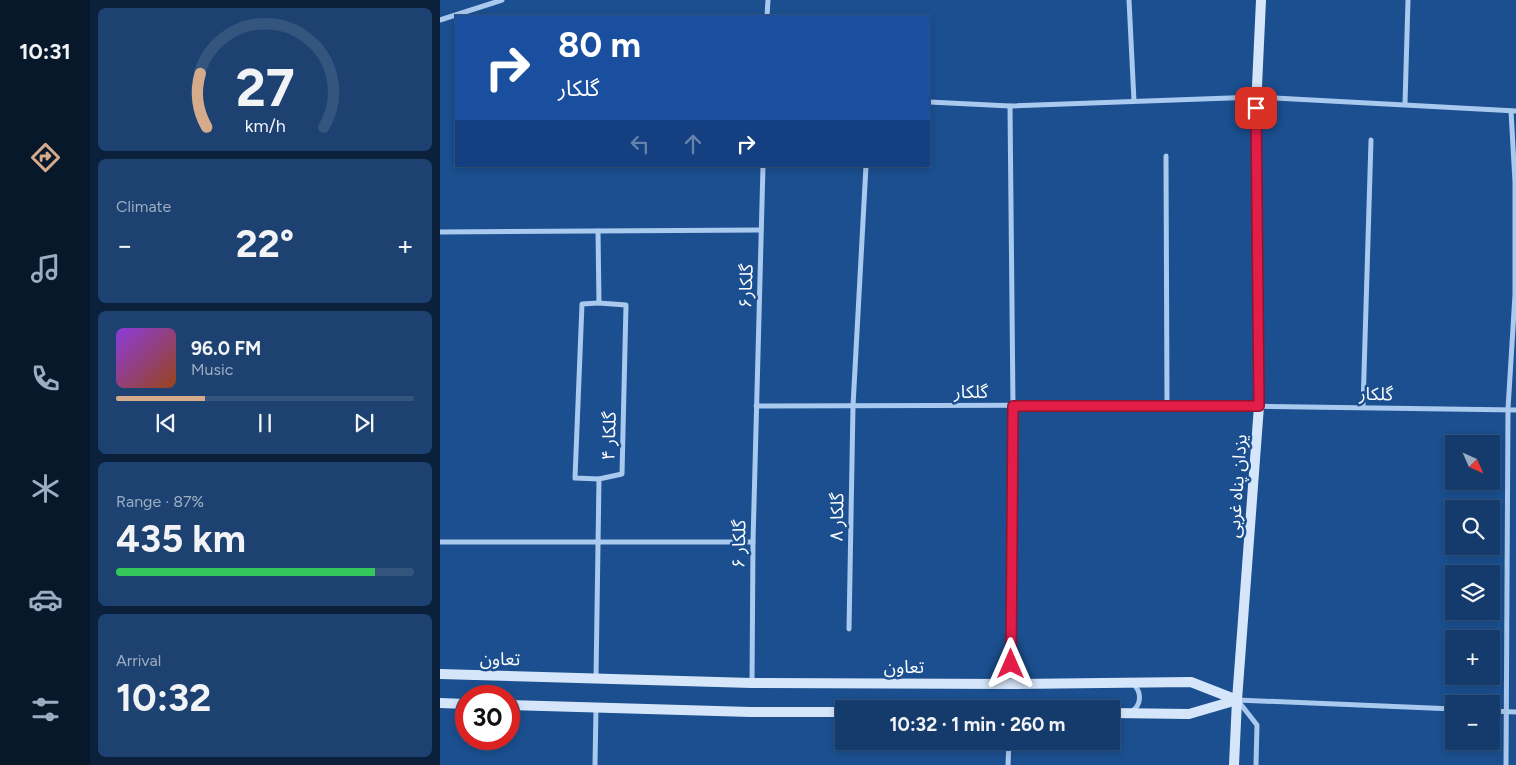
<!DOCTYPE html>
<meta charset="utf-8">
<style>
:root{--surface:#143b6b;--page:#1d4271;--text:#f1f3f6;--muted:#9dadc1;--line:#33557e;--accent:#d6ab8b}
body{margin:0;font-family:Figtree,"Noto Sans Arabic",sans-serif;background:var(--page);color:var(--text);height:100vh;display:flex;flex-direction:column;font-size:19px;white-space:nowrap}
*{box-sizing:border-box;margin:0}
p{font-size:16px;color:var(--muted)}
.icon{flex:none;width:28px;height:28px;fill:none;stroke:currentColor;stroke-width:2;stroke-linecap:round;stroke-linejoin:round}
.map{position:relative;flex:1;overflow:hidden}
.side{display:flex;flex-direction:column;gap:8px;padding:8px;background:#0b203b;width:350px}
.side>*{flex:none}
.banner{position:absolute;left:15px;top:15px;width:475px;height:152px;border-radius:0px;box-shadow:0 2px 8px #0003,0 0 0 1px var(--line);background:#1a4fa0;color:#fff;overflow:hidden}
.needle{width:32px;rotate:135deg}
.controls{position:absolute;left:1005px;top:435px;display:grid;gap:10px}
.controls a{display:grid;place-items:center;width:55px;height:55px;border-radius:0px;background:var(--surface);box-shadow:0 2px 8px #0003,0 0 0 1px var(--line);font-size:25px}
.speed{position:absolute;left:15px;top:685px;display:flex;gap:10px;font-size:25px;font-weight:700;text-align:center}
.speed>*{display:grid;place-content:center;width:65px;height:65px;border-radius:50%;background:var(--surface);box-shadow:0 2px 8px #0003,0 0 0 1px var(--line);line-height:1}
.speed .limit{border:8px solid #d22;background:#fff;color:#111}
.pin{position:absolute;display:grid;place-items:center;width:42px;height:42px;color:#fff;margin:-21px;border-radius:10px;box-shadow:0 2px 8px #0006}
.me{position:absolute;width:55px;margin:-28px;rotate:0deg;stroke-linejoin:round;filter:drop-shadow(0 0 4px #0008)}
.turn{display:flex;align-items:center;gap:18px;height:105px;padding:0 20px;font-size:22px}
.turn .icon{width:65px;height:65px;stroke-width:2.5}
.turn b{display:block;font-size:35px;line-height:42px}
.lanes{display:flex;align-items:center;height:48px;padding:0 20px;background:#0003;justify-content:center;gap:25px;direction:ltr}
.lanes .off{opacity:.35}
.big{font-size:38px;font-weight:700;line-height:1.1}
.side .card{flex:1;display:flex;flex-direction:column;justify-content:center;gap:8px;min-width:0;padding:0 18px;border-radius:8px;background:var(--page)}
.side .dial{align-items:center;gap:0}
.dial svg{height:130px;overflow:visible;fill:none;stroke:var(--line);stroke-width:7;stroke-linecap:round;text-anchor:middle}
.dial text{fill:var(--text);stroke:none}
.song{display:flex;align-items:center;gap:15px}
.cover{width:60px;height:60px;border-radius:8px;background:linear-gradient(135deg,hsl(270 70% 55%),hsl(20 70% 35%))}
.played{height:5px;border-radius:2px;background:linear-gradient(90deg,var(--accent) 30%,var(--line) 30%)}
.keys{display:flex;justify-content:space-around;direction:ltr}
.heat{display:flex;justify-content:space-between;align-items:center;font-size:28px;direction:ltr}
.charge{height:8px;border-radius:4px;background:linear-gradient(90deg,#34c759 87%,var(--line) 0)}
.trip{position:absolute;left:395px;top:700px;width:285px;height:50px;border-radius:0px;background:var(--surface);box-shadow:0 2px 8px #0003,0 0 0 1px var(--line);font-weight:700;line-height:50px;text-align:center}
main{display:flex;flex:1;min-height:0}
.tabs{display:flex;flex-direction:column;width:90px;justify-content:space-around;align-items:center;background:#08182b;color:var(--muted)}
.tabs .icon{width:35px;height:35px}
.tabs .selected{color:var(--accent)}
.tabs b{font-size:22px;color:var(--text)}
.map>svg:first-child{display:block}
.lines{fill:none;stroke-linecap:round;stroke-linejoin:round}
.street{stroke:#a9c9ee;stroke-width:5}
.secondary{stroke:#d6e6fa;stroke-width:10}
.route-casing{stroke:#92132f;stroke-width:12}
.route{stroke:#e11d48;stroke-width:9}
.labels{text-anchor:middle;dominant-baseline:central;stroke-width:5;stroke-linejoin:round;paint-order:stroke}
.street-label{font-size:18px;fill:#fff;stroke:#1b4f8f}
</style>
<main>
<nav class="tabs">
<b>10:31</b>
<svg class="icon selected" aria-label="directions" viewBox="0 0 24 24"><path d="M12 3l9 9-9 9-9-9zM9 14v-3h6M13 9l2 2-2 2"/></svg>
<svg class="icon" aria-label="music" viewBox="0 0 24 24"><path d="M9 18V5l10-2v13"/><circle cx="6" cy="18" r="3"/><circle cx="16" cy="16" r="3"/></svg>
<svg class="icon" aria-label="phone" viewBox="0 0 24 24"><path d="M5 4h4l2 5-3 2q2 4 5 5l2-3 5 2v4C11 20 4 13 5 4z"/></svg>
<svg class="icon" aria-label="climate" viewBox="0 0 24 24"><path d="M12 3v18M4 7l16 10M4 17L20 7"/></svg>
<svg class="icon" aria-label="car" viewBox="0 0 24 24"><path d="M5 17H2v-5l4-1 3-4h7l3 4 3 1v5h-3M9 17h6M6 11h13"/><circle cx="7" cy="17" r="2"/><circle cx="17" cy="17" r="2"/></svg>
<svg class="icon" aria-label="filters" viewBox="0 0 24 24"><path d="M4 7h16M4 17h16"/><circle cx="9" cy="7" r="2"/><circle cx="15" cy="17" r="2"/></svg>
</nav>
<section class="side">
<div class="card dial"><svg viewBox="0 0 100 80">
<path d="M14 69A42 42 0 1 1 86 69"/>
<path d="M14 69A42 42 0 0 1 10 36" stroke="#d6ab8b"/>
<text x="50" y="56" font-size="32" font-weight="700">27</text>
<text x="50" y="72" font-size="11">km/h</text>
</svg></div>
<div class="card"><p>Climate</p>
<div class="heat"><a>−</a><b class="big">22°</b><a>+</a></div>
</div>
<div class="card">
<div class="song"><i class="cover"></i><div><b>96.0 FM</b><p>Music</p></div></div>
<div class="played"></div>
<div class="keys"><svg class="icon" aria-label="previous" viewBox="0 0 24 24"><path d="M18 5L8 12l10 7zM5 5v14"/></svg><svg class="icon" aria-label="pause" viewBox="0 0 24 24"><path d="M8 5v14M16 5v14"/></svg><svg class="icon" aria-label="next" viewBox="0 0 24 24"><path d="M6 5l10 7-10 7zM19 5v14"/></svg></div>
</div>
<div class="card"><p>Range · 87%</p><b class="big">435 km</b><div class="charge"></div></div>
<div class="card"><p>Arrival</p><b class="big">10:32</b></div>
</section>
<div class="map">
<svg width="1076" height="765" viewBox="0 0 1076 765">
<rect width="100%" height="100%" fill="#1b4f8f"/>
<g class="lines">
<g class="street">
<polyline points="689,0 694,101"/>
<polyline points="327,16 328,0"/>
<polyline points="0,20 62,0"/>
<polyline points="489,102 570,106 817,97 1076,111"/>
<polyline points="965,104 968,0"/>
<polyline points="570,106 573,406 571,684"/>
<polyline points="726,156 727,405"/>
<polyline points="0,232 321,230"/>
<polyline points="316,406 727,405 1076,410"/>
<polyline points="923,407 931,140"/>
<polyline points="159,479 135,478 142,304 159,303"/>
<polyline points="0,542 313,542"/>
<polyline points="409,629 413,406 426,166"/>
<polyline points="156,678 159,479 182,474 186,305 159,303 158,231"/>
<polyline points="312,683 313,542 323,166"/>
<polyline points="797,700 1014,709"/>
<polyline points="799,702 817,725 816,765"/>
<polyline points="1051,711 1076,712"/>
<path d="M691 712C702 705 702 692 693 684"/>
<polyline points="155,765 156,708"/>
<polyline points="568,765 569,741"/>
<polyline points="1066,765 1068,409 1075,295 1075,182 1071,111"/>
</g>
<g class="secondary">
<polyline points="0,674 312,683 571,684 751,682 797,700"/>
<polyline points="0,703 26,704"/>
<polyline points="69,705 311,712 404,712"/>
<polyline points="671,713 749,714 797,700"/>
<polyline points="794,765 797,700 819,406 816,108 821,0"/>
</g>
</g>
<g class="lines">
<g class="route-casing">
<polyline id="route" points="571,664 573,406 819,406 816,108"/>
</g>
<use href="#route" class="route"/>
</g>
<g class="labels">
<g class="street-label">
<text transform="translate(306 286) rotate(-88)">گلکار۶</text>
<text x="531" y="392">گلکار</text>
<text transform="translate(936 394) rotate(1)">گلکار</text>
<text transform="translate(169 436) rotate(-88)">گلکار ۴</text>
<text transform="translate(797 486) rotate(-86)">یزدان پناه غربی</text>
<text transform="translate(397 517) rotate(-89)">گلکار ۸</text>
<text transform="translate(299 544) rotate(-89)">گلکار ۶</text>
<text transform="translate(60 659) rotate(1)">تعاون</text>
<text x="464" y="667">تعاون</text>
</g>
</g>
</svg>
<div class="controls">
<a><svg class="needle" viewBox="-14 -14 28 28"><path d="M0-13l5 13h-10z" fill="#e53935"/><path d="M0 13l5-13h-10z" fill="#9dadc1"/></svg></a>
<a><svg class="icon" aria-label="search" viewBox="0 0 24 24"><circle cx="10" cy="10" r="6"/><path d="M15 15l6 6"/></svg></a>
<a><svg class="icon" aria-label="layers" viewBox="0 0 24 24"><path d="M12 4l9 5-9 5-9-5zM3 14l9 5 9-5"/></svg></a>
<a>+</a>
<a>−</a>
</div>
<div class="speed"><div class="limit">30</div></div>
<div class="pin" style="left:816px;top:108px;background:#d93025"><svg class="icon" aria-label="arrive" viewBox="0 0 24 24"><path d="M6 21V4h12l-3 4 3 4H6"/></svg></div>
<svg class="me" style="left:571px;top:664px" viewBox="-20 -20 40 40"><path d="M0-17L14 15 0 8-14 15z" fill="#e11d48" stroke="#fff" stroke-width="4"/></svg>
<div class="trip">10:32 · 1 min · 260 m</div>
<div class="banner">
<div class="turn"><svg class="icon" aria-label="right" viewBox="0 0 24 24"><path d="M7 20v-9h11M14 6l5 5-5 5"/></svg><div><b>80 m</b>گلکار</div></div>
<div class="lanes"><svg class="icon off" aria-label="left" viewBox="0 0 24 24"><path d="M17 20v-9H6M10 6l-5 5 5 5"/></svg><svg class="icon off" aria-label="ahead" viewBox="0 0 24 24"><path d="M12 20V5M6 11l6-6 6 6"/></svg><svg class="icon" aria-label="right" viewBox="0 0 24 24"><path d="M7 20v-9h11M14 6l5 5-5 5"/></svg></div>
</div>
</div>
</main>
